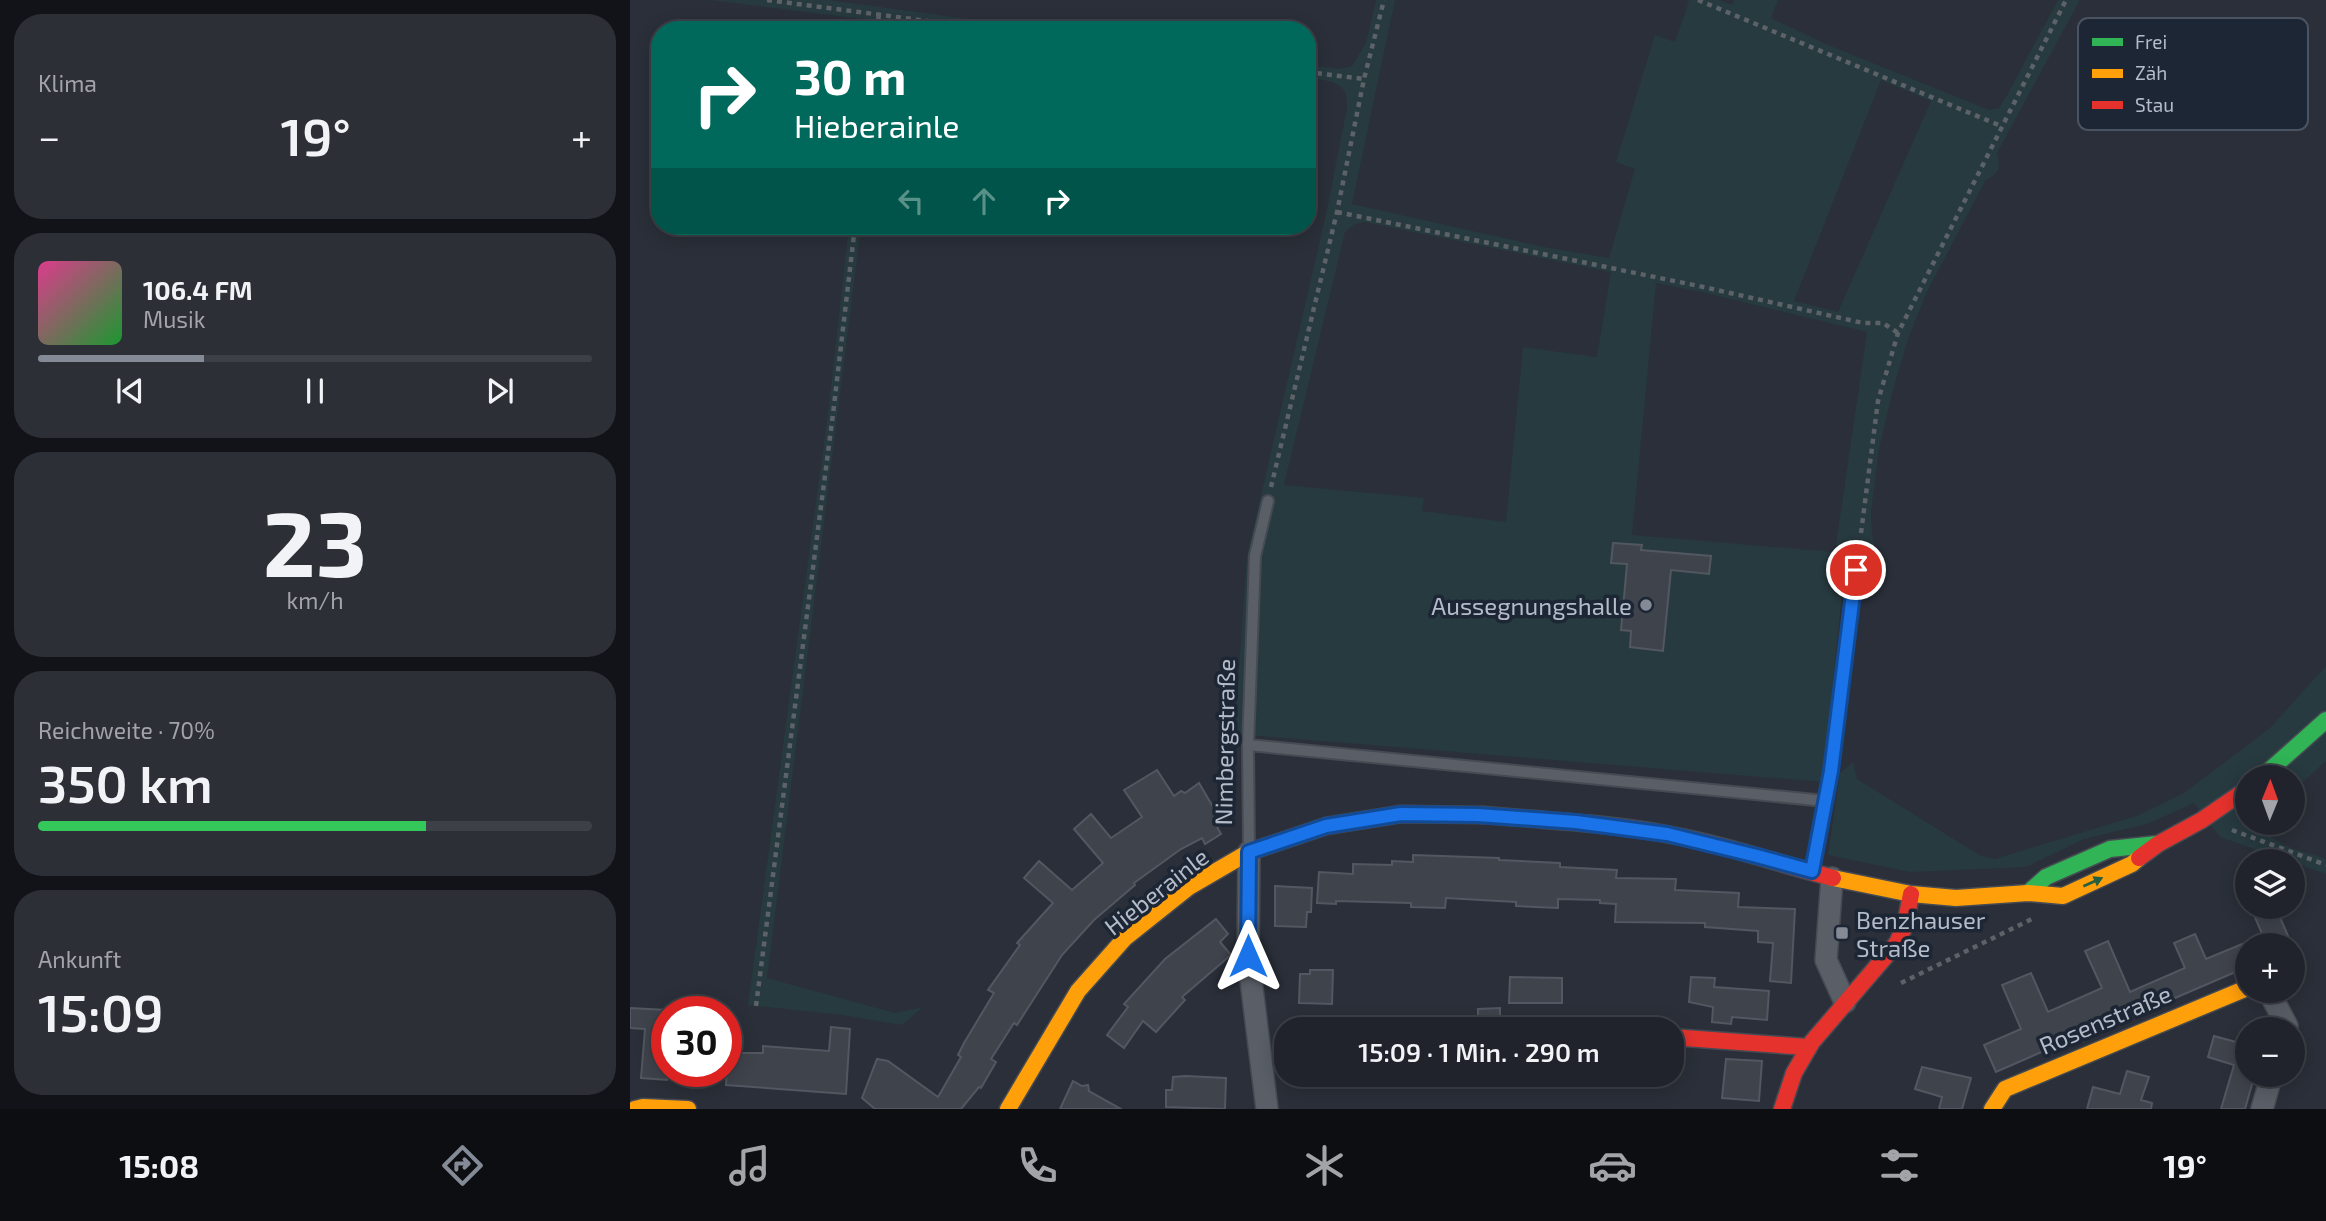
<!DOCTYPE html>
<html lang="de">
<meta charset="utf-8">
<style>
:root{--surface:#20232b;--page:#2d2f37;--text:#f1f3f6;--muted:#a2a4a9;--line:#3d4047;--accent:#848b97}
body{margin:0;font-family:"Exo 2",sans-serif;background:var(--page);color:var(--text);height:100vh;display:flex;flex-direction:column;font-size:26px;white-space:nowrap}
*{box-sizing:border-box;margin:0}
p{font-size:23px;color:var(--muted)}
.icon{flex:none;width:38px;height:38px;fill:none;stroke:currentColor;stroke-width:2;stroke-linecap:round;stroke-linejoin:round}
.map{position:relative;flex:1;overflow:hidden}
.sheet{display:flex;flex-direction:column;gap:14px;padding:14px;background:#121318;width:630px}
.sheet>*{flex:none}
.guide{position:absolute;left:21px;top:21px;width:665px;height:214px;border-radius:28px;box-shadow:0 4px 18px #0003,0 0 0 2px var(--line);background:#00695c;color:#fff;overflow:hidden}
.needle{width:46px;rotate:1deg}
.buttons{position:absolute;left:1605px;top:765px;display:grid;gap:14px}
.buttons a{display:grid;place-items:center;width:70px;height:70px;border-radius:50%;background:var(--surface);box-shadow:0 4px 18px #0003,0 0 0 2px var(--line);font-size:35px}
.speed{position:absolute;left:21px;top:996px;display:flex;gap:14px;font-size:35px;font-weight:700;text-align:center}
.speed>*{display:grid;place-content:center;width:91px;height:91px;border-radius:50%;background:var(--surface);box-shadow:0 4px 18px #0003,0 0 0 2px var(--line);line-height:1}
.speed .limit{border:10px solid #d22;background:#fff;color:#111}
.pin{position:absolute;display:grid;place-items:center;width:60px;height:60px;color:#fff;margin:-30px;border:4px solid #fff;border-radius:50%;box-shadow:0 2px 7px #0007}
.me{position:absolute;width:77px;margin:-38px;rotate:0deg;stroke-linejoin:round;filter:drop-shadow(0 0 5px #0008)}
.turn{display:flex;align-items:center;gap:24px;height:147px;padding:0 28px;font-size:32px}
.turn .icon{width:91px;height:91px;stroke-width:2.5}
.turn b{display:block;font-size:49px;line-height:60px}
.lanes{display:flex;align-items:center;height:66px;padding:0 28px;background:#0003;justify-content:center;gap:35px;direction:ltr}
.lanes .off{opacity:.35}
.big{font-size:52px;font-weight:600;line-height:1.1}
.sheet .widget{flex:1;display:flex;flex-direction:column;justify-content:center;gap:10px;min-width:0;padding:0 24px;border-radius:28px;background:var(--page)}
.sheet .dial{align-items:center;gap:0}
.dial b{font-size:91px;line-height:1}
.song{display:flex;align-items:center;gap:21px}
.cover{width:84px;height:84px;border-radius:10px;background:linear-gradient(135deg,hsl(330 70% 55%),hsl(130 70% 35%))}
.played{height:7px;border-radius:4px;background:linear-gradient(90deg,var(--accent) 30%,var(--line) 30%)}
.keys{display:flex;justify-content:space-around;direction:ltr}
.heat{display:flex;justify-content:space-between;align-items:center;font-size:38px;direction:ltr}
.charge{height:10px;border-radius:5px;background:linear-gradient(90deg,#34c759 70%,var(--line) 0)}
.trip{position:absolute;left:644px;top:1017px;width:410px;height:70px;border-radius:28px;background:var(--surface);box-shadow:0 4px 18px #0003,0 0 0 2px var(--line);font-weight:600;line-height:70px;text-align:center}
.tab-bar{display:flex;height:112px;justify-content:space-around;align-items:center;background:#0d0e11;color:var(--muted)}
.tab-bar .icon{width:49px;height:49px}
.tab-bar .current{color:var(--accent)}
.tab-bar b{font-size:32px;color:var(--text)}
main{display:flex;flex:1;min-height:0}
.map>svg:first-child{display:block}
.green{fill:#273a3f;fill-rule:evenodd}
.building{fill:#3f434c;stroke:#525761;stroke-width:2}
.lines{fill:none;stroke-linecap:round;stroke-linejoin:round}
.lane-casing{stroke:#454a53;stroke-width:14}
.street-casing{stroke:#454a53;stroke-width:24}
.fast-casing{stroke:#454a53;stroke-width:19}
.slow-casing{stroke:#454a53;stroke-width:19}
.jam-casing{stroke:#454a53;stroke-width:19}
.path{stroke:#5c6268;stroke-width:4.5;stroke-dasharray:5 5;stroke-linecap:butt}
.lane{stroke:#5a5f67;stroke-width:10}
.street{stroke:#5a5f67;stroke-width:21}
.fast{stroke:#30b455;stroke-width:16}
.slow{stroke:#ff9f0a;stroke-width:16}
.jam{stroke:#e5322d;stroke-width:16}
.oneway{fill:#255f41}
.route-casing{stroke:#114b97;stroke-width:18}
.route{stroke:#1a73e8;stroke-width:12}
.poi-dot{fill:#848b97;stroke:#1d2634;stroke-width:2.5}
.labels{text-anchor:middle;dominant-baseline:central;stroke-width:7;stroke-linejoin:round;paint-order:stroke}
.poi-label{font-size:24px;fill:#b4bcca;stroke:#1d2634;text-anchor:end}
.street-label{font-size:24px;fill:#b4bcca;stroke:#1d2634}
.key{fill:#1d2634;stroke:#4a5361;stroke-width:2}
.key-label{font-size:19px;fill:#b4bcca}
</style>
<main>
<section class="sheet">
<div class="widget"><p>Klima</p>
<div class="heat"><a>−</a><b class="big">19°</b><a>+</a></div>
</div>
<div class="widget">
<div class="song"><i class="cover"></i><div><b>106.4 FM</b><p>Musik</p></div></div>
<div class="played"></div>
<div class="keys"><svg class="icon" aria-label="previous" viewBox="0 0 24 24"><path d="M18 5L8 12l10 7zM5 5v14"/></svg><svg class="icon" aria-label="pause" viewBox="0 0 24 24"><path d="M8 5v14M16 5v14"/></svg><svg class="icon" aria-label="next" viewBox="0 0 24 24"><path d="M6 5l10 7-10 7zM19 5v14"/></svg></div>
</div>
<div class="widget dial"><b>23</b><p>km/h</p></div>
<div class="widget"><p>Reichweite · 70%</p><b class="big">350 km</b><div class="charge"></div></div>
<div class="widget"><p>Ankunft</p><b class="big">15:09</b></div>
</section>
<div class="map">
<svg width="1696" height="1109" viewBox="0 0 1696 1109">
<rect width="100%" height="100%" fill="#2a2f39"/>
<g class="green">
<polygon points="81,0 199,0 420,30 314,30 265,26 260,30 241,30 242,22 240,20"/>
<path d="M746 0H765L722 204 914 247 979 258 1005 169 986 162 1025 35 1045 42 1059 1 1057 0H1089L1102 5 1104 0H1148L1141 18 1196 44 1359 110 1369 108 1376 97 1428 0H1450L1367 153C1371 169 1369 173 1355 181L1296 294 1278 339 1263 390 1249 449 1241 512 1242 536 1248 561 1229 548 1220 553 1215 563 1193 782 618 735 604 739 617 556 697 210 717 108C719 80 699 81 677 78V65L709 69 722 66 736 43ZM1251 80 1301 101 1208 312 1164 301ZM734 222 981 272 967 357 893 347 876 522 792 511 794 498 654 485 715 232 725 224ZM1026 283 1072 292 1237 332 1205 552 1002 535Z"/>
<polygon points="219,226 231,226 137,978 265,1013 293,1007 272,1025 213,1015 118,1005 198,414"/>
<path d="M1696 666V761L1663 791 1662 777H1617V822L1629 823C1642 846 1672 851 1696 859V874L1590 837 1564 803 1517 824 1454 839 1396 867 1280 872 1198 855 1210 773 1223 762 1227 779 1351 856 1365 859 1509 815 1554 793 1640 728Z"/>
</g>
<g class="building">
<polygon points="983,543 1012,545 1011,550 1081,556 1079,574 1041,570 1033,651 1000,647 1001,631 991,630 997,564 981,563"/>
<polygon points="527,770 544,796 551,791 555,793 569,783 593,824 587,827 591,834 575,844 572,838 551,849 504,883 505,885 464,920 432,955 387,1025 384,1023 361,1059 366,1062 351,1088 349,1087 331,1109 245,1109 232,1098 247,1059 258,1061 308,1097 331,1057 328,1055 334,1043 364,993 358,990 390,945 387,943 423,903 394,878 409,861 442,890 473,863 444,829 461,814 481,838 512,817 494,790"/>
<polygon points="783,855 869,858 869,860 930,863 930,867 987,870 986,878 1046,879 1045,890 1109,893 1108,907 1165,909 1161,983 1140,981 1143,943 1128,942 1128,931 1075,927 1075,923 985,922 986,904 970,903 970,900 928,899 928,908 886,906 886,902 816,898 815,908 781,907 781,903 706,901 706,904 687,903 689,872 723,874 723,864 762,865 762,861 783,862"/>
<polygon points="645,886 682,888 681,912 677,912 676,927 645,926"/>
<polygon points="1620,906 1645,906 1662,945 1637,945"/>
<polygon points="586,919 598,934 590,942 601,955 552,997 555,1000 526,1032 513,1021 494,1048 477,1035 498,1007 494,1004 535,959"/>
<polygon points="1565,934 1576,959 1617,942 1617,967 1494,1020 1458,1035 1457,1032 1366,1072 1354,1045 1391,1029 1372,985 1401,973 1418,1012 1472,988 1455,951 1478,941 1500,992 1555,968 1544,943"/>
<polygon points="680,970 703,970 702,1004 669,1003 670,974 680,974"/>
<polygon points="880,977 932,978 932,1003 879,1003"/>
<polygon points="1061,977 1085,978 1084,987 1139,991 1137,1020 1102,1017 1101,1024 1082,1022 1083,1007 1059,1002"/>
<polygon points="0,1008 37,1010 37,1080 11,1078 15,1029 0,1028"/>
<polygon points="870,1008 870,1029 848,1029 848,1009"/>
<polygon points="201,1027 220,1029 216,1094 96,1085 98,1053 133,1053 133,1046 199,1051"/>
<polygon points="1584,1036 1610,1043 1612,1038 1617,1039 1617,1074 1625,1074 1615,1109 1591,1109 1604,1065 1578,1057"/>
<polygon points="1096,1059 1132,1061 1129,1101 1092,1098"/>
<polygon points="1292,1067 1341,1078 1332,1109 1309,1109 1312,1097 1285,1089"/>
<polygon points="1497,1071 1519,1077 1511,1100 1522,1103 1521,1109 1457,1109 1463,1087 1490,1094"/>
<polygon points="556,1076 596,1078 595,1109 536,1107 536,1090 542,1090 543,1077"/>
<polygon points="443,1081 452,1086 458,1085 459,1091 491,1109 430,1109"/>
</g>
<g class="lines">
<g class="lane-casing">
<g id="lane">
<polyline points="618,745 1196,801"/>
<polyline points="619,849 618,745 625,556 638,501"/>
<polyline points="1182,869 1201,771 1230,548"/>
</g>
</g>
<g class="street-casing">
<g id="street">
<polyline points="619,852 618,956 637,1109"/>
<polyline points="1202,878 1196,960 1215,1002"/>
<polyline points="1638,990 1657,1026 1656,1029"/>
<polyline points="1632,1109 1642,1074"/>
</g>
</g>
<g class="fast-casing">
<g id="fast">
<polyline points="1632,777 1696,720"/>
<polyline points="1398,893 1416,877 1480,849 1527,844"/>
</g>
</g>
<g class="slow-casing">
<g id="slow">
<polyline points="1203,878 1281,894 1326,898 1398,893 1433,896 1502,864 1509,858"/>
<polyline points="5,1109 13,1107 58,1109"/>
<polyline points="378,1109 448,991 495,938 559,887 619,852 696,826 771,814 853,815"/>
<polyline points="1362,1109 1375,1089 1617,988"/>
</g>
</g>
<g class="jam-casing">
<g id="jam">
<path d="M853 815C914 820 976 823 1036 834 1092 844 1147 863 1203 878"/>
<polyline points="1509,858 1528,844 1572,820 1617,789"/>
<polyline points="1041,1037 1177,1047"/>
<polyline points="1152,1109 1164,1073 1182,1042 1267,943 1275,926 1281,894"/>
</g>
</g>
<g class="path">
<polyline points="137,0 366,30"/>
<polyline points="1068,0 1371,126"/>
<polyline points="247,30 249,14"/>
<polyline points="677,72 734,79"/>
<polyline points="707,212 1069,286 1233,323 1253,323 1268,333"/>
<polyline points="641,487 707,212 734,79 754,0"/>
<polyline points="1231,533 1248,401 1268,333 1436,0"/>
<polyline points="1602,830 1696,865"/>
<polyline points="1271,983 1402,919"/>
<polyline points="126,1006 203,414 225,226"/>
</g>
<use href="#lane" class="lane"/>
<use href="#street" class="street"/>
<use href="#fast" class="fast"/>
<use href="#slow" class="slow"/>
<use href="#jam" class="jam"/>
</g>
<defs><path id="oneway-solid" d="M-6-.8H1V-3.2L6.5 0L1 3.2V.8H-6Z" transform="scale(1.75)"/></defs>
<use class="oneway" href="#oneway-solid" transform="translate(1463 882) rotate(-24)"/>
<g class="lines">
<g class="route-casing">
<polyline id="route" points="618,956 619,852 696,826 771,814 848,815 946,822 1037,834 1127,856 1182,871 1201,771 1226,570"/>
</g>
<use href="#route" class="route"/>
</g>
<g class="poi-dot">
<circle cx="1016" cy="605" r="7"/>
<rect x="1205" y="926" width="14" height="14" rx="3.5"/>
</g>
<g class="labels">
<g class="poi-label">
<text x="1002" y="605">Aussegnungshalle</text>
<text x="1226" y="919" text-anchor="start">Benzhauser<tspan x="1226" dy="28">Straße</tspan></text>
</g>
<g class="street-label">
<text transform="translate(594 742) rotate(-89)">Nimbergstraße</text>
<text transform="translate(526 891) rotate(-38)">Hieberainle</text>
<text transform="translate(1475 1019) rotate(-23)">Rosenstraße</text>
</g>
</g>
<rect x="1448" y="18" width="230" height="112" rx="10" class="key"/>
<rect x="1462" y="38" width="31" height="8" fill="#30b455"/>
<rect x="1462" y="69" width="31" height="9" fill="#ff9f0a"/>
<rect x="1462" y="101" width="31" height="8" fill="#e5322d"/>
<g class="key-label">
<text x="1505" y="49">Frei</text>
<text x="1505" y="80">Zäh</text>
<text x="1505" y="112">Stau</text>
</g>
</svg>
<div class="buttons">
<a><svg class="needle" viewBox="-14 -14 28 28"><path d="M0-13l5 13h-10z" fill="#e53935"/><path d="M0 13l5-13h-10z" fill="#a2a4a9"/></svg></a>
<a><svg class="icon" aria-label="layers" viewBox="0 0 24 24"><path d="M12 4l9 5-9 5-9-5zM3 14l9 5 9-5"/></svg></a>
<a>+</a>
<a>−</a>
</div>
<div class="speed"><div class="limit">30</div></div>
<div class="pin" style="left:1226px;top:570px;background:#d93025"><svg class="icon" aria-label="arrive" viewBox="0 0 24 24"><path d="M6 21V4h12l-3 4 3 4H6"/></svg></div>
<svg class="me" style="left:618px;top:956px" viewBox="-20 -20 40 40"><path d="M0-17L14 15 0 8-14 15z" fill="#1a73e8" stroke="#fff" stroke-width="4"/></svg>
<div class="trip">15:09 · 1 Min. · 290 m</div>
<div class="guide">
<div class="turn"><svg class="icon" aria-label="right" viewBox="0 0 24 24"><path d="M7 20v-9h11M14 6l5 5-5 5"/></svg><div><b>30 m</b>Hieberainle</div></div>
<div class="lanes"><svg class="icon off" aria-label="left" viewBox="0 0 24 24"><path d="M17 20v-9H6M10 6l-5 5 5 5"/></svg><svg class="icon off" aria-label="ahead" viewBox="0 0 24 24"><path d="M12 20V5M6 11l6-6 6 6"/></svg><svg class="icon" aria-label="right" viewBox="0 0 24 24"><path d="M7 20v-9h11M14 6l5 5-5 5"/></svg></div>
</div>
</div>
</main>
<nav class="tab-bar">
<b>15:08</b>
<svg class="icon current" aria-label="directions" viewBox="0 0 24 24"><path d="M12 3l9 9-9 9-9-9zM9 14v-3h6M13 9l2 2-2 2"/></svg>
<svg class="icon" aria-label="music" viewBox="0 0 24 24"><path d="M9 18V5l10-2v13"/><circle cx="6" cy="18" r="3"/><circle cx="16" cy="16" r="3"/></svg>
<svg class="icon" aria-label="phone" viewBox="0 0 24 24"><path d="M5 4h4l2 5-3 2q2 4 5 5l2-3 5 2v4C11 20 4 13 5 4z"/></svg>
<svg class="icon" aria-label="climate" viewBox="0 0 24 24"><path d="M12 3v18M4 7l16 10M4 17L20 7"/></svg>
<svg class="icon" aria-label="car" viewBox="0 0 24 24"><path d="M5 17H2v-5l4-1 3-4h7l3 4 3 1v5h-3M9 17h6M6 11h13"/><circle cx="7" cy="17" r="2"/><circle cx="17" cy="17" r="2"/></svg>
<svg class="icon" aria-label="filters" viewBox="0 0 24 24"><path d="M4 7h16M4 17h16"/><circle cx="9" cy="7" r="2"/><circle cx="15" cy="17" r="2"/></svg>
<b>19°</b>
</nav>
